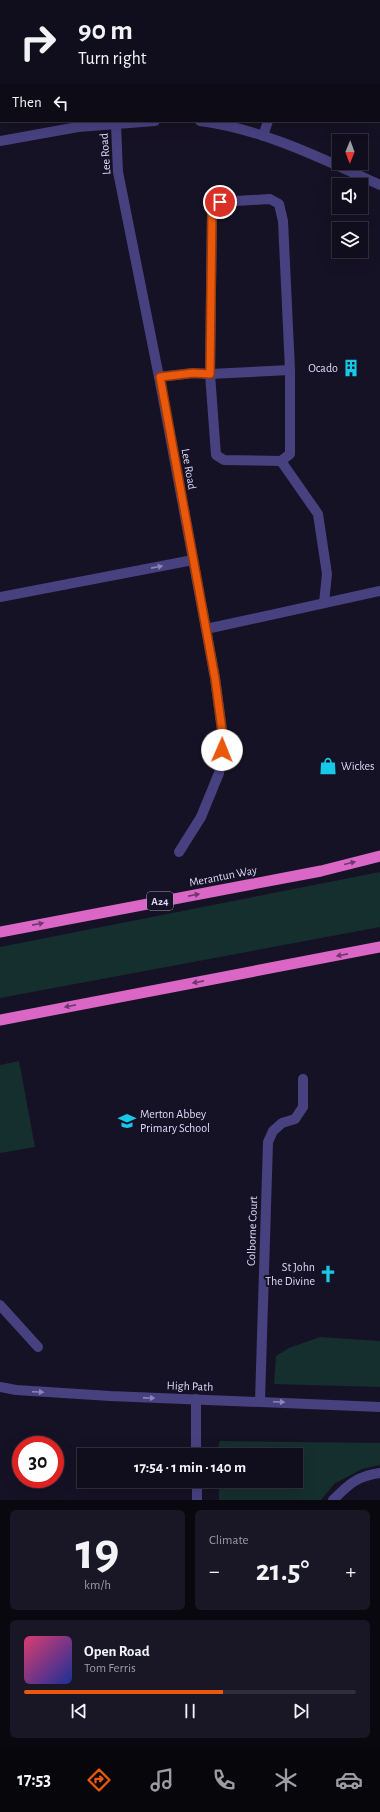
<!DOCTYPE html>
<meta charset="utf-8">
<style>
:root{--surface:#100e1c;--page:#191725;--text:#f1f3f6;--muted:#9c9ca3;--line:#302e3b;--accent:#ea580c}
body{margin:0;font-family:"Alegreya Sans",sans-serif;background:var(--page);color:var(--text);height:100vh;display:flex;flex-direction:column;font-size:15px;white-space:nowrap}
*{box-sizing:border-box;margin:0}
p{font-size:13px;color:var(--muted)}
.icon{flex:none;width:22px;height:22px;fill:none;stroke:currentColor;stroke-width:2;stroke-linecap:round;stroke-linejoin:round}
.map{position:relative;height:1500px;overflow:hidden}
.details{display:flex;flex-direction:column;gap:10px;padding:10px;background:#09080f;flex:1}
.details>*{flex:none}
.top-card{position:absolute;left:0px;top:0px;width:380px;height:122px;box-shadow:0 4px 16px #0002,0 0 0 1px var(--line);background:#100e1c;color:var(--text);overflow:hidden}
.needle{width:26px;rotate:181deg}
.controls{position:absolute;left:332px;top:134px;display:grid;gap:8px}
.controls a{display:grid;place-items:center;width:36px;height:36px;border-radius:0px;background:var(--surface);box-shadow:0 4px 16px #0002,0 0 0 1px var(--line);font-size:20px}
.speed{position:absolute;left:12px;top:1436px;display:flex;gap:8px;font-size:20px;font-weight:700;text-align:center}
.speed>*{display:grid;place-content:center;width:52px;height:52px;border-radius:50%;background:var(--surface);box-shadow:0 4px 16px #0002,0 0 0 1px var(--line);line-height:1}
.speed .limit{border:6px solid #d22;background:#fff;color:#111}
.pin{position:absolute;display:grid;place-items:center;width:34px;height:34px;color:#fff;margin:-17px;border:2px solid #fff;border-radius:50%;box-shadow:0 1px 4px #0007}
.me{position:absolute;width:44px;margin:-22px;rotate:1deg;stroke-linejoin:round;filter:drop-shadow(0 0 3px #0008)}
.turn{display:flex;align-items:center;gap:14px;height:84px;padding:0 12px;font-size:18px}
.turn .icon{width:52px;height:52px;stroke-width:2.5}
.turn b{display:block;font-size:28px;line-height:34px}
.then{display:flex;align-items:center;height:38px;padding:0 12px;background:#0003;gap:8px;font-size:15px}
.big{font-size:30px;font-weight:700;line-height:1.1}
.details .card{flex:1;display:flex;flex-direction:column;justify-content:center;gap:6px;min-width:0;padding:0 14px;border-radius:6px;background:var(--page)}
.details .dial{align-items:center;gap:0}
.dial b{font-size:52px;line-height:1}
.song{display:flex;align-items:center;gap:12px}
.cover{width:48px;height:48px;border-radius:6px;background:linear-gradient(135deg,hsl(340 70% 55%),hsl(230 70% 35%))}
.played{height:4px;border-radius:2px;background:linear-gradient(90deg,var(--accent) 60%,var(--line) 60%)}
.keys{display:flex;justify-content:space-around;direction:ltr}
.heat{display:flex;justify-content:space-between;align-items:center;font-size:22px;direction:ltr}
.details .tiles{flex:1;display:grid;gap:10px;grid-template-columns:1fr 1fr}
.card:last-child{grid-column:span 2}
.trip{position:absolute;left:77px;top:1448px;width:226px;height:40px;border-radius:0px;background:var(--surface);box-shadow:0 4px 16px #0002,0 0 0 1px var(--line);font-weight:700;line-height:40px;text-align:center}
.tab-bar{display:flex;height:64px;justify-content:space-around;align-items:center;background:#06060b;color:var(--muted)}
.tab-bar .icon{width:28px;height:28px}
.tab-bar .current{color:var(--accent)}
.tab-bar b{font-size:18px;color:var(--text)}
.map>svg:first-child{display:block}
.green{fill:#152e2e}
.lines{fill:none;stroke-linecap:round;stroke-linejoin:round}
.service{stroke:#47417f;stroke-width:10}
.minor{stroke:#47417f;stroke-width:10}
.tertiary{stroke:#47417f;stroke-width:10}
.trunk{stroke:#da66c6;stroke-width:11}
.oneway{fill:#8b85b7}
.oneway2{fill:#6e386d}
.route-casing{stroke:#983908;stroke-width:10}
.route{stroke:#ea580c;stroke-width:7}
.labels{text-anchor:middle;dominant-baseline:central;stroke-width:4;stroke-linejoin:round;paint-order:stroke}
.shield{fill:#161225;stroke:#a39dbb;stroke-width:1}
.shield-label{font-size:11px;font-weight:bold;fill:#dfd9fb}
.street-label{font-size:12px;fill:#dfd9fb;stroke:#161225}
.poi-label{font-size:12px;fill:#dfd9fb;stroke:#161225;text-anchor:end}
</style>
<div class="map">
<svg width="380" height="1500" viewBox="0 0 380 1500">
<rect width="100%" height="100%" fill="#161225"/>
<g class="green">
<polygon points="380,872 380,927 0,998 0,947"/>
<polygon points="19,1061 35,1147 0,1153 0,1065"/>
<polygon points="320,1337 380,1341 380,1387 274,1384 276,1356 289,1348"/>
<polygon points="220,1441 380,1443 380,1465 362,1469 334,1484 321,1500 219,1500 219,1481 296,1481 296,1455 217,1455 217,1450"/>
</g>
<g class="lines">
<g class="service">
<polyline points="40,0 40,1"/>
<polyline points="97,0 97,1"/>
<polyline points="263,0 263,1"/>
<polyline points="0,67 1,67"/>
<polyline points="263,136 268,121"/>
<polygon points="270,199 279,204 283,221 290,370 290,454 281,461 224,460 216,455 210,374 212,210 220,202"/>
<polyline points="159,377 193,373 210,374 290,370"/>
<polyline points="281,461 318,514 327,574 324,603"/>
<polyline points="0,597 193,560"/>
<polyline points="206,629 380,591"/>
<polyline points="179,852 201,817"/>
<polyline points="0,1305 38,1347"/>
<polyline points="260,1401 268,1142 273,1131 282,1123 295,1119 303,1107 303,1079"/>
</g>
<g class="minor">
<polyline points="116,125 118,172 159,377 206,629 215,678 223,738 219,773 201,817"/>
<polyline points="0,1387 16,1390 110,1396 380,1407"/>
<polyline points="196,1399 196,1455"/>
<polyline points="197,1481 197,1500"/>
<path d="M333 1500C349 1484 357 1476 380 1473"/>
</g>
<g class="tertiary">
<path d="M200 121C263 129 323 159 380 185"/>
<polyline points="0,141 78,127 155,121"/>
</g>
<g class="trunk">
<polyline points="0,932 321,871 380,856"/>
<polyline points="0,1020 380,947"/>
</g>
</g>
<defs><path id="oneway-solid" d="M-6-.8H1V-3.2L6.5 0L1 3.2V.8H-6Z"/></defs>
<g class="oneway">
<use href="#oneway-solid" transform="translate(157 567) rotate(-11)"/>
<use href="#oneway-solid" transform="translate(38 1392) rotate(3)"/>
<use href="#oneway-solid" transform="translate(149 1398) rotate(1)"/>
<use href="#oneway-solid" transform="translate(279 1402) rotate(3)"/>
</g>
<g class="oneway2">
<use href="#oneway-solid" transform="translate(350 863) rotate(-14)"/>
<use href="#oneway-solid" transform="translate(194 895) rotate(-11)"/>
<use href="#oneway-solid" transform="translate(38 924) rotate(-11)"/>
<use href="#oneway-solid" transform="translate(342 955) rotate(169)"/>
<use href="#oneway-solid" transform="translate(198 982) rotate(169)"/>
<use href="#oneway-solid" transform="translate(70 1006) rotate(169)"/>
</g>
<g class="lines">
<g class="route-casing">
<polyline id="route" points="220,202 212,210 210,374 193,373 160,377 215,678 223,738 222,750"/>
</g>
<use href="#route" class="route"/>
</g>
<defs>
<g id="building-bare" transform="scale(1.38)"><path d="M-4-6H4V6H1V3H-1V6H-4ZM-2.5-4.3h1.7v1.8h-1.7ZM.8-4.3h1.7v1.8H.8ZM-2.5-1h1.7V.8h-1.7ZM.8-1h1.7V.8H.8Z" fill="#18c8e8" stroke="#161225" stroke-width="2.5" paint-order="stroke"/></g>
<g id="shop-bare" transform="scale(1.38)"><path d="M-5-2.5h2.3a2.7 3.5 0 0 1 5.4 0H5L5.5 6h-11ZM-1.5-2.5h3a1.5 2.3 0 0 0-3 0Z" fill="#18c8e8" stroke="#161225" stroke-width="2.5" paint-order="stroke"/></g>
<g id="school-bare" transform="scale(1.38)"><path d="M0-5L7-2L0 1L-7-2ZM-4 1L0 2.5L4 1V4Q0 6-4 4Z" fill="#18c8e8" stroke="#161225" stroke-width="2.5" paint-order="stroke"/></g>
<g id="church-bare" transform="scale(1.38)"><path d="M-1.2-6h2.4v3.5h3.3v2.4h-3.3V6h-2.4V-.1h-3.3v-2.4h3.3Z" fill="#18c8e8" stroke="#161225" stroke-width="2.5" paint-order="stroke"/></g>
</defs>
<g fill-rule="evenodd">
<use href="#building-bare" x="351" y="368"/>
<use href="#shop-bare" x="328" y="766"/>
<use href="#school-bare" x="127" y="1121"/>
<use href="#church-bare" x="328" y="1274"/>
</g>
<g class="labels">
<rect class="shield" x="147" y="892" width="26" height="18" rx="3"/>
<g class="shield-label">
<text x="160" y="901">A24</text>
</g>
<g class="street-label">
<text transform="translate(105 154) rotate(-94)">Lee Road</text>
<text transform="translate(189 469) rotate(80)">Lee Road</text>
<text transform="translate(223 876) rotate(-11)">Merantun Way</text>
<text transform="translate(252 1231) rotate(-88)">Colborne Court</text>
<text transform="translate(190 1386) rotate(2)">High Path</text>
</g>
<g class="poi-label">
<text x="338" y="368">Ocado</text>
<text x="341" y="766" text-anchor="start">Wickes</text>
<text x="140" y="1114" text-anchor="start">Merton Abbey<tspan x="140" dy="14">Primary School</tspan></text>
<text x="315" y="1267">St John<tspan x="315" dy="14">The Divine</tspan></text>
</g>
</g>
</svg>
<div class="controls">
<a><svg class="needle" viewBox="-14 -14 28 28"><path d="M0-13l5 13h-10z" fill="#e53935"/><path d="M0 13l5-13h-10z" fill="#9c9ca3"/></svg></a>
<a><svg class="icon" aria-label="sound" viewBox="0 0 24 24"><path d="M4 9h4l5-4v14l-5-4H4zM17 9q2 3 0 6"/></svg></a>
<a><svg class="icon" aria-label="layers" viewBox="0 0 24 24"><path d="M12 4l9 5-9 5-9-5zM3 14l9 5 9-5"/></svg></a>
</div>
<div class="speed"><div class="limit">30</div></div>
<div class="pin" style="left:220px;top:202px;background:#d93025"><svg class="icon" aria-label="arrive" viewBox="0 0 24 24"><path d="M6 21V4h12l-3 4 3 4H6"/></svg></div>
<svg class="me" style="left:222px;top:750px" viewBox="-20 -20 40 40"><circle r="19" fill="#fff"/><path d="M0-13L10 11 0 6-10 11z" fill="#ea580c"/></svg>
<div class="trip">17:54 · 1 min · 140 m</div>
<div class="top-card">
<div class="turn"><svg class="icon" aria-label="right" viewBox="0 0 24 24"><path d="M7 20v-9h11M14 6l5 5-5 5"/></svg><div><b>90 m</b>Turn right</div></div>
<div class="then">Then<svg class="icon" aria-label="left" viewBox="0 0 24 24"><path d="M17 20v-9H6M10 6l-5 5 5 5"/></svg></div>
</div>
</div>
<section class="details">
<div class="tiles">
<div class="card dial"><b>19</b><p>km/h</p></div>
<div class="card"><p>Climate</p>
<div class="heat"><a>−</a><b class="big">21.5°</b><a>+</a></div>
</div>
<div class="card">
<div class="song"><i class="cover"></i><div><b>Open Road</b><p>Tom Ferris</p></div></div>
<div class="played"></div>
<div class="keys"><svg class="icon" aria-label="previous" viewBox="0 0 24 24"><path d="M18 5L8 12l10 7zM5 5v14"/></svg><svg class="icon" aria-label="pause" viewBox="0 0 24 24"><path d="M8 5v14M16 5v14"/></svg><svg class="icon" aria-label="next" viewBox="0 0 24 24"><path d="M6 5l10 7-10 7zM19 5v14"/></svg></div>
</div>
</div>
</section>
<nav class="tab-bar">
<b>17:53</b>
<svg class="icon current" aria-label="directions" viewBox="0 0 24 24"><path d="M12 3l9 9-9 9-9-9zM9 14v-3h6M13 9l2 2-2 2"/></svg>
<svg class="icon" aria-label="music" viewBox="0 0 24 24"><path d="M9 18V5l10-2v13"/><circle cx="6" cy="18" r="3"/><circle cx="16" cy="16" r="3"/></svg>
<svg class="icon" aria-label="phone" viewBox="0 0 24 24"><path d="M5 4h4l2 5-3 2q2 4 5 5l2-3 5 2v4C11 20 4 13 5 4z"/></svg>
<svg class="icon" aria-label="climate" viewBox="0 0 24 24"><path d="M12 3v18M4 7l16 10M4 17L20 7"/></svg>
<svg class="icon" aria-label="car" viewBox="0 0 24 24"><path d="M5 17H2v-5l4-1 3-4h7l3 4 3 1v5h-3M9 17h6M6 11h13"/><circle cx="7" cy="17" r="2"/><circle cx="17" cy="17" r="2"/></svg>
</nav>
